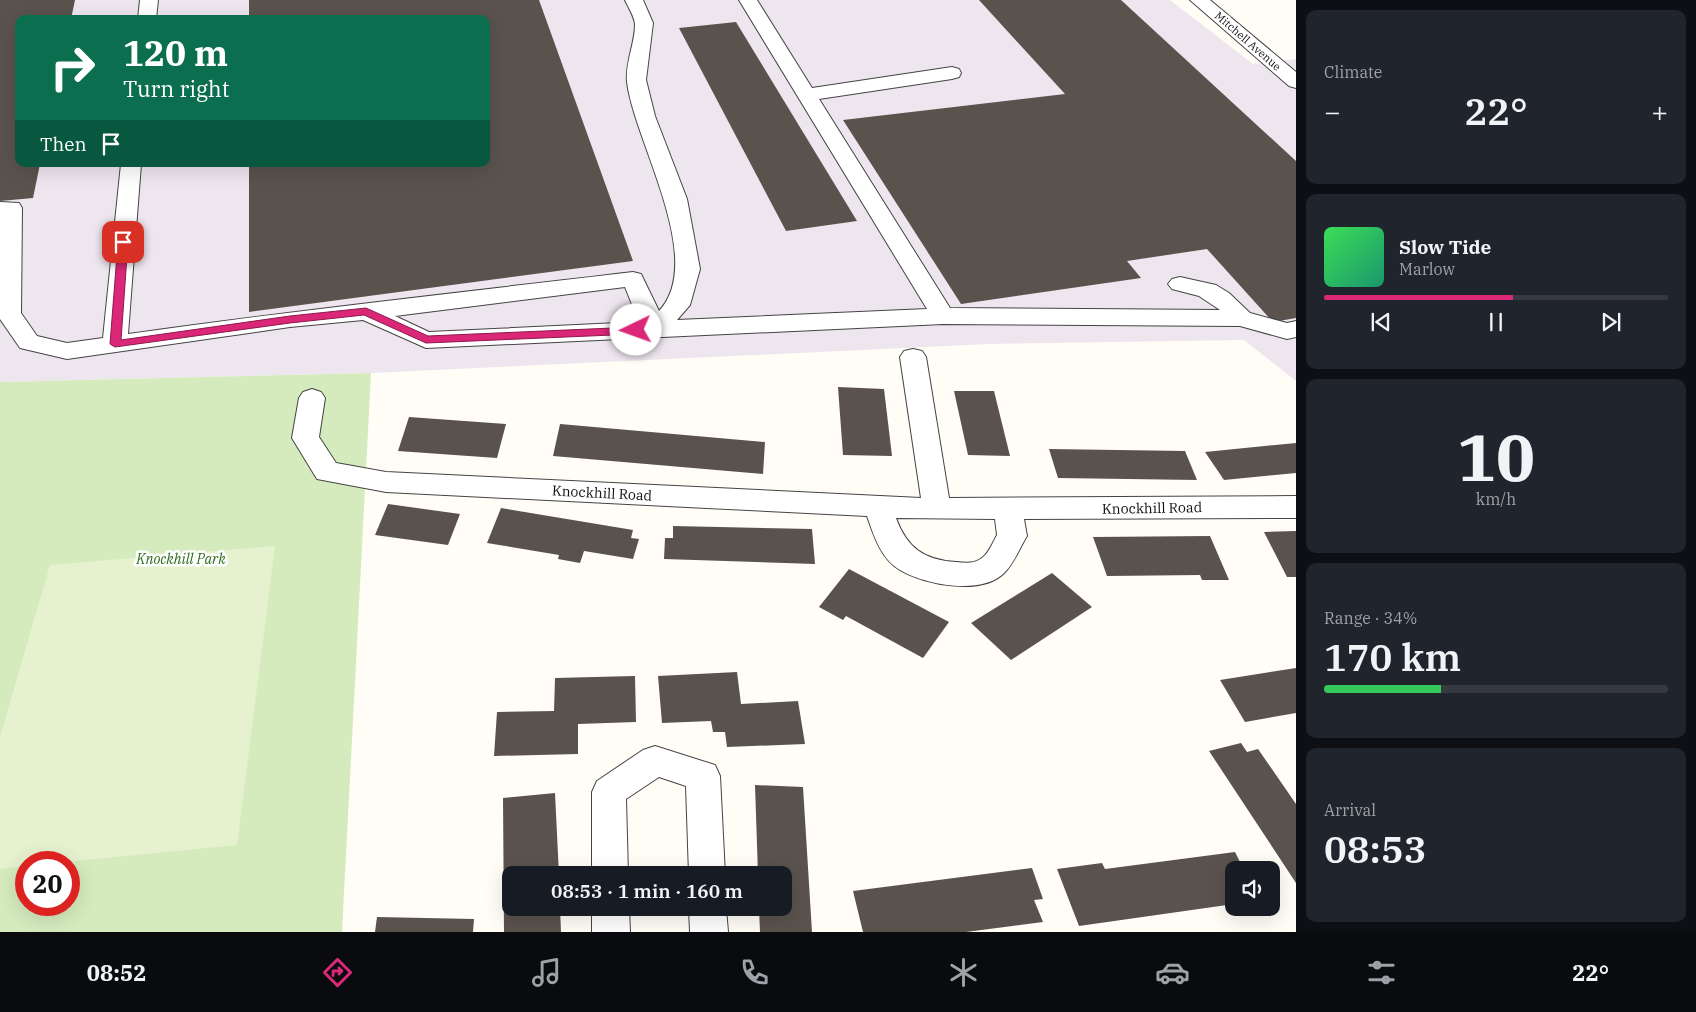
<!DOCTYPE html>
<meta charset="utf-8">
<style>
:root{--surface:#171b24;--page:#20242c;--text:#f1f3f6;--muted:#9ea1a6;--line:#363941;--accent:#db2777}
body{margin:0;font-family:"IBM Plex Serif",serif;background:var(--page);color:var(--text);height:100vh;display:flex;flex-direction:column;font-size:19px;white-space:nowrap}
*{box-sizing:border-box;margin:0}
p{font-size:16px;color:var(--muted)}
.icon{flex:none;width:28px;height:28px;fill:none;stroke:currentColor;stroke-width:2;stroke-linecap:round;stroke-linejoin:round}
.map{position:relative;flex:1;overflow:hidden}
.panel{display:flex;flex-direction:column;gap:10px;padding:10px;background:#0d0f14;width:400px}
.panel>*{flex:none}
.top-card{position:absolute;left:15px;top:15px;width:475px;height:152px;border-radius:10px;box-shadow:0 5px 20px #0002;background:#0b6e4f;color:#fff;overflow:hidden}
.fabs{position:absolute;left:1225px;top:861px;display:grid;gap:10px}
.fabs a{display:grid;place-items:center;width:55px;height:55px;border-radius:10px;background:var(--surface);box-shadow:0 5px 20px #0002;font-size:25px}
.speed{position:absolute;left:15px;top:851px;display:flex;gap:10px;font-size:25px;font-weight:700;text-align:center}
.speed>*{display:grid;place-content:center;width:65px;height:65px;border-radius:50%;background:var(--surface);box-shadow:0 5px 20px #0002;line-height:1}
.speed .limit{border:8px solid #d22;background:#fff;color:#111}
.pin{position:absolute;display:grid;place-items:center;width:42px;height:42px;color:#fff;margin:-21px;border-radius:10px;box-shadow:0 2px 8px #0006}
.me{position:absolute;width:55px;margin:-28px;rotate:267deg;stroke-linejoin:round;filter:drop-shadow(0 0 4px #0008)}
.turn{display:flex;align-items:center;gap:18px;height:105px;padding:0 25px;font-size:22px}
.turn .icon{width:65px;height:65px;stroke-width:2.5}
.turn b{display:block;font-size:35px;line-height:42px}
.then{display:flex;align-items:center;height:48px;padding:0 25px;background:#0003;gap:10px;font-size:19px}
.big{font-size:38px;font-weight:600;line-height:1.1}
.panel .card{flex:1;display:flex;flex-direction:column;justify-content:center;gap:8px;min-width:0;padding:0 18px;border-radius:10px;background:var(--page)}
.panel .dial{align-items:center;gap:0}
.dial b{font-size:65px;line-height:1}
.song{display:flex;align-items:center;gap:15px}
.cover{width:60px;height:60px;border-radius:8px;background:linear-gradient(135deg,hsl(130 70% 55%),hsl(160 70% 35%))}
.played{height:5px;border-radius:2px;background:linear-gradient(90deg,var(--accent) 55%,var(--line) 55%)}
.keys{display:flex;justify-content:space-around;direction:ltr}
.heat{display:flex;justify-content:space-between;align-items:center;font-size:28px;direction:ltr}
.charge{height:8px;border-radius:4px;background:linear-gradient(90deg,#34c759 34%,var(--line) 0)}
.trip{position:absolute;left:502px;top:866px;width:290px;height:50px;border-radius:10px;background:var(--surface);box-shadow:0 5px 20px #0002;font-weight:600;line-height:50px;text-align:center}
.tab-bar{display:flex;height:80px;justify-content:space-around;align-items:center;background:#090b0e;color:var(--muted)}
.tab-bar .icon{width:35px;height:35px}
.tab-bar .current{color:var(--accent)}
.tab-bar b{font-size:22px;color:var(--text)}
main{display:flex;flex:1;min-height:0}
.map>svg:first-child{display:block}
.industrial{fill:#eee6ef;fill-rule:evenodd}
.green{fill:#d5ebbd;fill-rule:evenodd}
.pitch{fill:#e6f2cf}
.building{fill:#5a524d}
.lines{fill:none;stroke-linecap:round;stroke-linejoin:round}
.minor-casing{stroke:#444;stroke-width:2}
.minor{fill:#fff;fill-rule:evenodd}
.route{fill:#db2777;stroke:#8e194d}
.labels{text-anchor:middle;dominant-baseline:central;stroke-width:5;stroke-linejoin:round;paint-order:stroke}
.far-street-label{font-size:11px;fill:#111;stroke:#fff}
.street-label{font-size:14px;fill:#111;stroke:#fff}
.park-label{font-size:14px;font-style:italic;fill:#2f6b1f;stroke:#fff}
</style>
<main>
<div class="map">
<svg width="1296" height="932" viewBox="0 0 1296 932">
<rect width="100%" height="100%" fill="#fffdf5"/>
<path class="industrial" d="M0 0H1170L1253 64 1296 59V381L1244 340 989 344 371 373 0 382ZM19 19H486V164H19Z"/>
<path class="green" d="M371 373 342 932H0V382ZM26 862H69V905H26Z"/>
<polygon class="pitch" points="275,546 237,845 65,862 26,862 26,866 0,869 0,737 50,565"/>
<g class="building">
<polygon points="0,0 75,0 71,19 19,19 19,164 40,164 33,198 0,201"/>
<polygon points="249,0 539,0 633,261 249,312 249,164 486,164 486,19 249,19"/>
<polygon points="979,0 1121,0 1296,161 1296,318 1273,322 1207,249 1127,261 1141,278 961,304 843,120 1065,94"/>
<polygon points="736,22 857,221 786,231 679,28"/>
<polygon points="838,387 884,389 892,456 843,455"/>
<polygon points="954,391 994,391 1010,456 968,455"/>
<polygon points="409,417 506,424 497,458 398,451"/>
<polygon points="560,424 765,442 763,474 553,456"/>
<polygon points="1296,443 1296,473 1224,480 1205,452"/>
<polygon points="1049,449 1185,451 1197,480 1058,478"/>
<polygon points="388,504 460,514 448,545 375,535"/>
<polygon points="501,508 633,530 631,538 639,539 633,559 584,551 580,563 558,559 559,555 487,543"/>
<polygon points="673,526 812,529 815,564 664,559 665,538 673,538"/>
<polygon points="1296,531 1296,577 1287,577 1264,532"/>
<polygon points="1210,536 1229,580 1202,580 1200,575 1107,576 1093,537"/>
<polygon points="849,569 949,622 923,658 846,616 843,620 819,607"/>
<polygon points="1052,573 1092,607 1011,660 971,623"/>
<polygon points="1296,668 1296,713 1245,722 1220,680"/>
<polygon points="737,672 741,704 798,701 805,744 727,747 725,732 713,732 711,721 662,723 658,676"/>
<polygon points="635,676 636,722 578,724 578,754 494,756 497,712 554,711 555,678"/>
<polygon points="1241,743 1247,752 1258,749 1296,804 1296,883 1209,751"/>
<polygon points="755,785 803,787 812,932 760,932 759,908 784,908 784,875 758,875"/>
<polygon points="555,793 559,875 511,875 511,908 560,908 561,932 504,932 503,798"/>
<polygon points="1235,852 1244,870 1234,870 1234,904 1079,926 1057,869 1102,863 1105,869"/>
<polygon points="1032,868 1043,899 1034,900 1043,922 966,932 863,932 853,891"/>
<polygon points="377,917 474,919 473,932 375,932"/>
</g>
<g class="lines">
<g class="minor-casing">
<g id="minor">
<polygon points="140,0 158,0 156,19 138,19"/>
<path d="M625 0H643L653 23 646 80 655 116 687 199 700 269 690 305 677 320 927 309 739 0H757L812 88 952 67 959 69 961 73 959 77 952 79 819 99 950 308 1220 310 1199 296 1172 289 1168 284 1172 279 1180 277 1216 285 1229 293 1250 313 1287 323 1296 321V337L1287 339 1240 326 943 324 426 348 363 320 290 327 67 359 20 348 0 319V202L19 203 22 208 21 313 37 336 67 343 103 338 121 164H141L128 334C296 310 465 292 633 272L641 274 659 311C707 260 634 141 627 82 625 63 635 43 635 25 635 17 628 7 625 0ZM625 287 639 322 429 332 395 316Z"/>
<polygon points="1190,0 1210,0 1296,72 1296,88 1289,86"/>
<path d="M913 349 922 351 926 357 949 498 1296 496V518L1024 519 1027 536C1020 547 1014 563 1005 572 983 596 925 585 900 570 881 559 874 536 867 516L386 492 317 479 292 438 299 398 303 392 312 389 321 392 325 398 319 437 336 463 386 472 921 498 900 357 904 351ZM896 518 995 519 997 535C993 542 989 553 982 558 974 564 966 563 956 562 924 560 907 548 896 518Z"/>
<polygon points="655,746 715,765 720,776 725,875 689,875 686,786 659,777 626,799 628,875 592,875 592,792 597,781 643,750"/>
<polygon points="592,908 629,908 630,932 592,932"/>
<polygon points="689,908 726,908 728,932 690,932"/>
</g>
</g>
<use href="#minor" class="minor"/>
</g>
<polygon class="route" points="123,239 128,242 121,340 290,316 366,308 428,336 636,327 641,330 636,334 426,343 364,315 290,323 115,347 110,344 118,242"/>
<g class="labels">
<g class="far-street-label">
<text transform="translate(1248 41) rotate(41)">Mitchell Avenue</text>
</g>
<g class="street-label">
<text transform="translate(602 493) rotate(3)">Knockhill Road</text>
<text transform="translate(1152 508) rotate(-1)">Knockhill Road</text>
</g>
<g class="park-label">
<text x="181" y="559">Knockhill Park</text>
</g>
</g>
</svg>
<div class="fabs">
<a><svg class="icon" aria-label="sound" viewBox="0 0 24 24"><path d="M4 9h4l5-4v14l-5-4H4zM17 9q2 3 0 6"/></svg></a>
</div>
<div class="speed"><div class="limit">20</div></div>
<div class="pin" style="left:123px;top:242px;background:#d93025"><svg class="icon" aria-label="arrive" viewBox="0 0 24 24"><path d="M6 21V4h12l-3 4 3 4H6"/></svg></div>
<svg class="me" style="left:636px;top:330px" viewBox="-20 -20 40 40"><circle r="19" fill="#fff"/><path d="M0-13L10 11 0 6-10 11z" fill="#db2777"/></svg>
<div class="trip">08:53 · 1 min · 160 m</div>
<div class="top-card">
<div class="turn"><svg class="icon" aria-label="right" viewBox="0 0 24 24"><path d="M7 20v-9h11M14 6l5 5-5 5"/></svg><div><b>120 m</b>Turn right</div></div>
<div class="then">Then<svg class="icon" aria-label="arrive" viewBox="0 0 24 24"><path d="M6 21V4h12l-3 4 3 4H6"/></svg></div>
</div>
</div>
<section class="panel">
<div class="card"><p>Climate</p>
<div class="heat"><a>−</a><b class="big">22°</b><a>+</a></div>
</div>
<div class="card">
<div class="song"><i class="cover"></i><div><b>Slow Tide</b><p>Marlow</p></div></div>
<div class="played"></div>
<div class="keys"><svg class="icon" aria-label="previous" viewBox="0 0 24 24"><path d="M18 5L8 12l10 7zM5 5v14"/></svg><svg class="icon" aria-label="pause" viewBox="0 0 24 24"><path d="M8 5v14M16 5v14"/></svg><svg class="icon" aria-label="next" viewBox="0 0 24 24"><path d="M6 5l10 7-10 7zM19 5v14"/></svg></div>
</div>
<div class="card dial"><b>10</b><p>km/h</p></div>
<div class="card"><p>Range · 34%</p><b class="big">170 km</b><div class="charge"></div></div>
<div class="card"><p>Arrival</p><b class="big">08:53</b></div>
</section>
</main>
<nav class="tab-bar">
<b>08:52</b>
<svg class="icon current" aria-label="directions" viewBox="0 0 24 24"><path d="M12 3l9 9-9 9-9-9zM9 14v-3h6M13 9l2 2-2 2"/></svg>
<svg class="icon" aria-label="music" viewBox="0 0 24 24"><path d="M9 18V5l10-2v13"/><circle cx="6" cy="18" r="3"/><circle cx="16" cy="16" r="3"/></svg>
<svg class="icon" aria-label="phone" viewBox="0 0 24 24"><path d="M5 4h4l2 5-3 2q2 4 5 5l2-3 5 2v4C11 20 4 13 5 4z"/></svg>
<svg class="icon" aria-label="climate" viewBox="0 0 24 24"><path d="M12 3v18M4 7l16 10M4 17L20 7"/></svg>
<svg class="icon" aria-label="car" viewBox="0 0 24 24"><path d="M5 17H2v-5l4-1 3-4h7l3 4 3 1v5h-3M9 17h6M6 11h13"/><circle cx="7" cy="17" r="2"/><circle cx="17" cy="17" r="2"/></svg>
<svg class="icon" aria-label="filters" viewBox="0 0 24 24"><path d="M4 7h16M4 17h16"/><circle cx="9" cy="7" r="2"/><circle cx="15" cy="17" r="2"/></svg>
<b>22°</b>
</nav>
